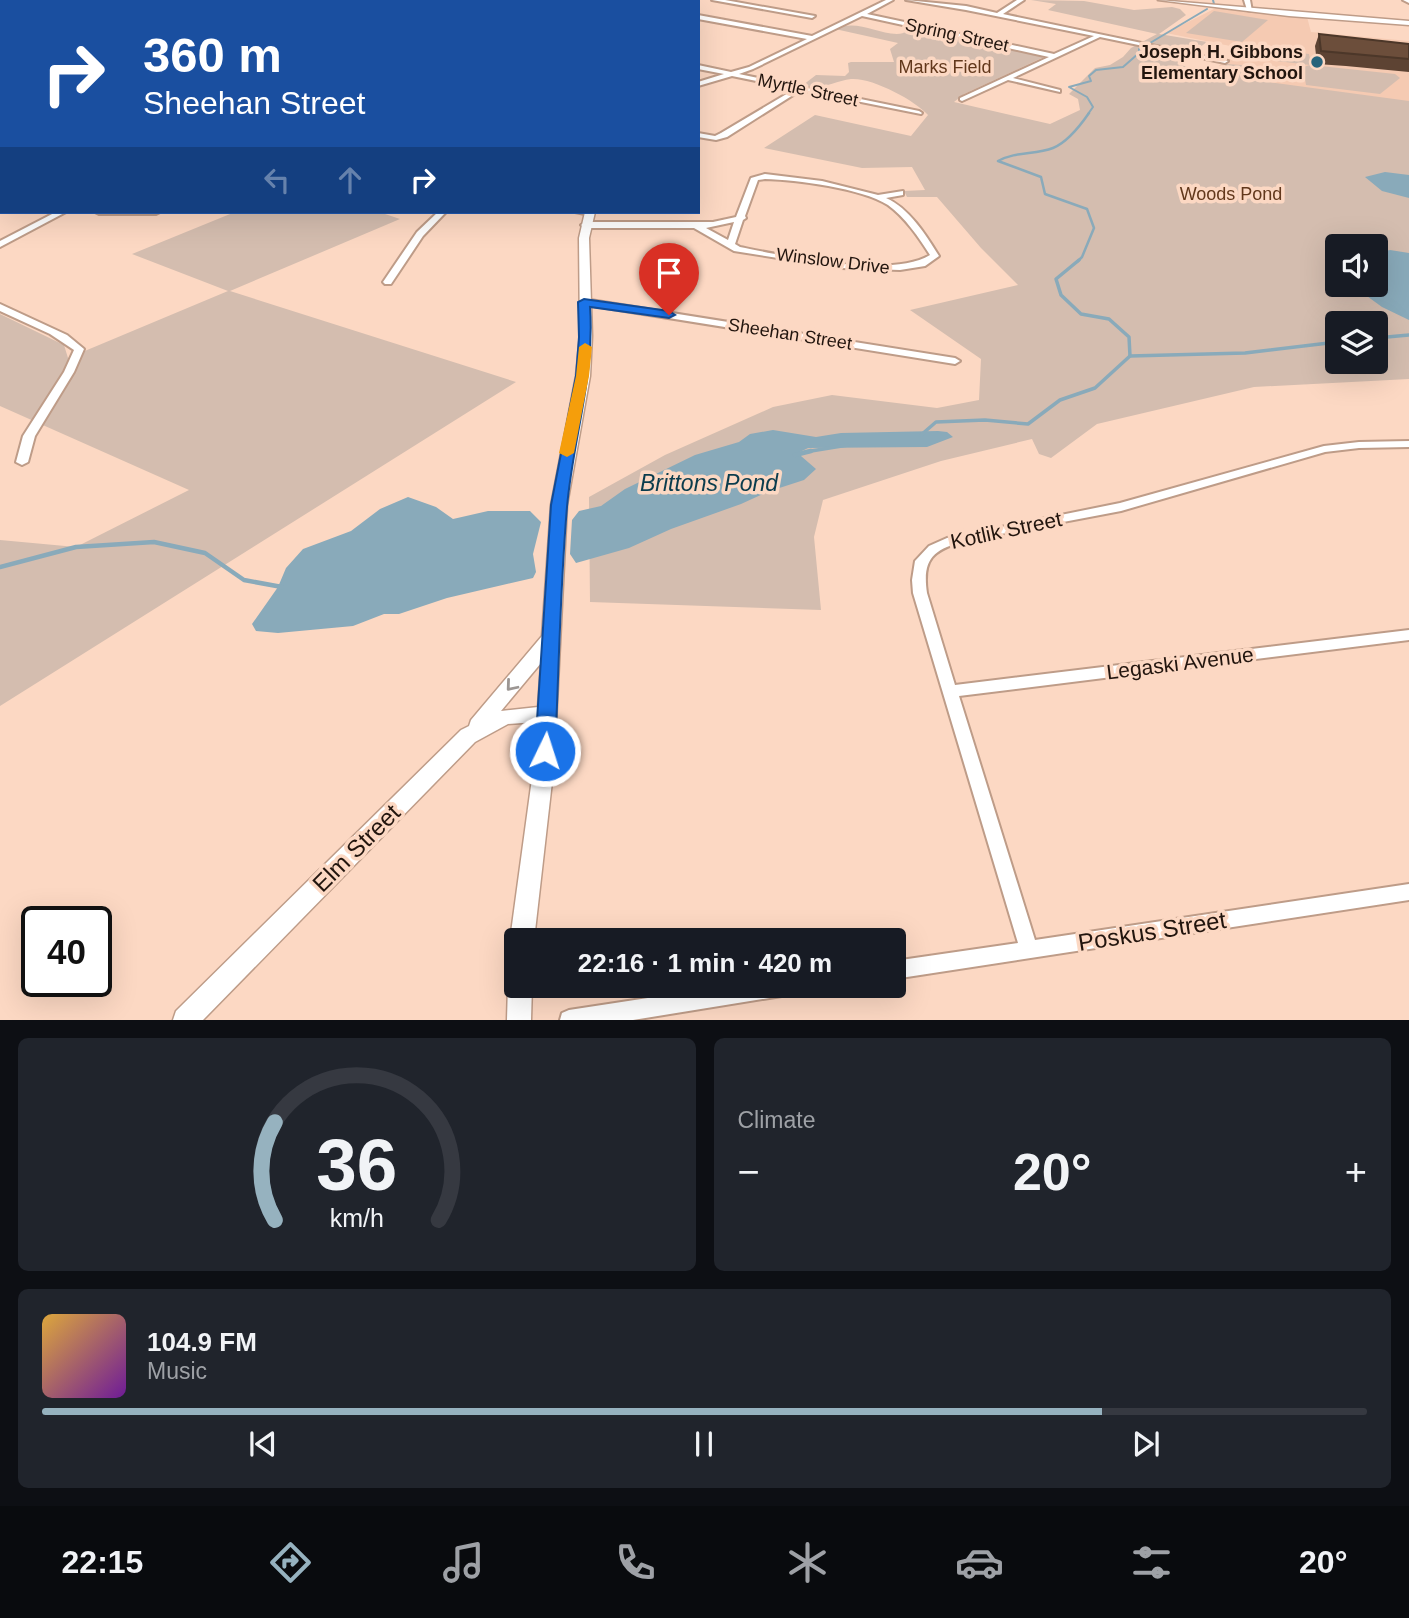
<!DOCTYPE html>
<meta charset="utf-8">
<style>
:root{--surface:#171b24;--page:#20242c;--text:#f1f3f6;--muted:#9ea1a6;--line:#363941;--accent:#96b2bf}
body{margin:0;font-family:Arial,sans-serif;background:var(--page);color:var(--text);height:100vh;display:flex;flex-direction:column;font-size:26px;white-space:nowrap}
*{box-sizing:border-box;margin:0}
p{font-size:23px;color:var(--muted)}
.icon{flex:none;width:38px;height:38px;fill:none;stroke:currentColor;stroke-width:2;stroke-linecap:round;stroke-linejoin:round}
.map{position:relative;height:1020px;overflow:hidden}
.sheet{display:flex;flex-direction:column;gap:18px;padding:18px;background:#0d0f14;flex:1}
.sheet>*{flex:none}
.hud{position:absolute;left:0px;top:0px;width:700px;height:214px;box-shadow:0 7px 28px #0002;background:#1a4fa0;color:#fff;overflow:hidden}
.controls{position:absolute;left:1325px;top:234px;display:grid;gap:14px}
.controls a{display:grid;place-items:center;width:63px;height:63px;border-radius:7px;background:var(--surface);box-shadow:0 7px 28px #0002;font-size:35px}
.speed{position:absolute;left:21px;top:906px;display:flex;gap:14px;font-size:35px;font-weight:700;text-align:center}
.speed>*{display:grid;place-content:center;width:91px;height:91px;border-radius:50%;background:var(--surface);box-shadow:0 7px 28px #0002;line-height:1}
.speed .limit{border:4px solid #111;border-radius:10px;background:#fff;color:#111}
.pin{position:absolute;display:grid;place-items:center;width:60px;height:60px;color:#fff;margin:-72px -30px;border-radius:50% 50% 50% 0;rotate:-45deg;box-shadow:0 0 7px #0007}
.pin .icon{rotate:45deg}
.me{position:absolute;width:77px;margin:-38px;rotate:4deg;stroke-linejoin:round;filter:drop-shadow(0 0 5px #0008)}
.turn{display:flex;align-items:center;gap:24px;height:147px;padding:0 28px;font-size:32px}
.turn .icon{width:91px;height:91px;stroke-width:2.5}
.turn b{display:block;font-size:49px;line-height:60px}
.lanes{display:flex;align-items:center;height:66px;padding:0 28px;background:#0003;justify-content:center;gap:35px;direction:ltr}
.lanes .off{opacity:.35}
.big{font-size:52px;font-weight:600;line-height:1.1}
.sheet .tile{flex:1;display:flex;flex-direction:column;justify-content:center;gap:10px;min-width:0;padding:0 24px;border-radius:10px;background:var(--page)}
.sheet .dial{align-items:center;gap:0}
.dial svg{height:182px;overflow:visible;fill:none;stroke:var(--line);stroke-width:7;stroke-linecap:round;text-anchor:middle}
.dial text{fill:var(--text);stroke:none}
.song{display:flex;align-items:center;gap:21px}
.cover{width:84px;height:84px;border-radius:10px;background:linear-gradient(135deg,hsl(40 70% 55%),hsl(280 70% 35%))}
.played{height:7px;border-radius:4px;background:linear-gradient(90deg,var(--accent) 80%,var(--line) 80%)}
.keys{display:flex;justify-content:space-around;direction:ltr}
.heat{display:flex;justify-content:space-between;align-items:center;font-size:38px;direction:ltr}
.sheet .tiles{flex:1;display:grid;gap:18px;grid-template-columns:1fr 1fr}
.tile:last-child{grid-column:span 2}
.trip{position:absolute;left:504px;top:928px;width:402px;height:70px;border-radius:7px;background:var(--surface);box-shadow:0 7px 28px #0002;font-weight:600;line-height:70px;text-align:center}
.dock{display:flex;height:112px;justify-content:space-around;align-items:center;background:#090b0e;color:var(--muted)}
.dock .icon{width:49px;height:49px}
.dock .current{color:var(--accent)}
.dock b{font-size:32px;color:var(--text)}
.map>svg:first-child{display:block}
.built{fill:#f5cab2}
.green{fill:#d4bdaf;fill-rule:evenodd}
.water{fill:#89aaba}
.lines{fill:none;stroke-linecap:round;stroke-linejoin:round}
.stream-far3{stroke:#89aaba;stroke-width:2}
.stream-far2{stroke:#89aaba;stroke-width:2.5}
.stream-far1{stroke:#89aaba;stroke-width:3.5}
.stream{stroke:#89aaba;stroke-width:4.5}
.minor-casing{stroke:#be9c88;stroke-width:4}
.tertiary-casing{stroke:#be9c88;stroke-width:3}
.secondary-casing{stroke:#be9c88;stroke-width:3}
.minor{fill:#fff;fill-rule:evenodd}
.tertiary{fill:#fff;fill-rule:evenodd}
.secondary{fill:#fff;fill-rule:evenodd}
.rail{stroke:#7a6457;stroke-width:2;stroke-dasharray:2 3.5;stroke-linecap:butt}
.wall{fill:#5d4333}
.shaded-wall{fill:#4c3729}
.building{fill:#6c4e3b;stroke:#4c3729;stroke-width:2}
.oneway{stroke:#9c9693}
.route{fill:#1a73e8;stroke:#114b97;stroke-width:2}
.slow{fill:#f59e0b}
.poi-dot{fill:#27637b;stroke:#fcd8c3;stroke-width:2.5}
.labels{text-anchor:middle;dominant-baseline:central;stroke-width:7;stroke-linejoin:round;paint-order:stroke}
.far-street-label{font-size:18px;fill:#22150e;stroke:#fcd8c3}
.far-poi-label{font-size:18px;font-weight:bold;fill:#22150e;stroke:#fcd8c3;text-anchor:end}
.far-park-label{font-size:18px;fill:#62381c;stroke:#fcd8c3}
.street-label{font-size:21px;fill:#22150e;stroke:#fcd8c3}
.water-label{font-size:23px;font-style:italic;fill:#0b3c4d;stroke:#fcd8c3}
.near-street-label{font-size:24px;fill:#22150e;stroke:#fcd8c3}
</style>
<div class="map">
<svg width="1409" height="1020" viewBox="0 0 1409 1020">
<rect width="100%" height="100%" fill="#fcd8c3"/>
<polygon class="built" points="1216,8 1307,17 1311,32 1409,41 1409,104 1206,74 1245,49 1166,33"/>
<g class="green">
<path d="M1031 0 1084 1 1134 10 1172 7 1180 9 1186 15 1159 34 1207 42 1177 64 1221 76 1226 64 1255 66V70L1263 71V74L1255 73 1254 80 1409 101V379L1254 387 1097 424 1051 458 1039 454 1032 439 941 461 823 500 814 537 821 610 590 602 589 497 665 455 773 407 832 395 937 408 979 400 981 359 910 310 1018 285 981 248 937 197H907L904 191 925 190 912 167 862 168 764 148 815 115 911 136 928 115C915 100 871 77 851 79 834 81 819 92 803 85L816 75 845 76 849 72 848 63 851 62H894L890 49 898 43 835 29C856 19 875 33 897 34 906 34 909 27 917 28L1043 55 1046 56 964 94 954 102 1050 124 1080 110 1078 99 1069 94 1095 68 1110 65 1123 57 1131 48 1157 34 1048 10 1056 4ZM1337 247H1376V285H1337ZM1337 324H1376V362H1337Z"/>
<polygon points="1214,11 1268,20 1242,42 1186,33"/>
<polygon points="1276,50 1309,54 1311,65 1395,74 1400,78 1380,94 1306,85 1303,67 1310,65 1277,61"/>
<polygon points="235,212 379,212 400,219 230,291 516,382 0,706 0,540 76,547 189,490 0,406 0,314 64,345 68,358 228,291 132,254"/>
</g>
<g class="water">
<polygon points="1385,172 1409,175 1409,198 1382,191 1365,177"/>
<polygon points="1390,250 1409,253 1409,320 1382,307 1360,291 1366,285 1376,285 1376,253"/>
<polygon points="773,430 816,437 841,433 938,431 947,432 953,437 927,447 808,448 800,452 801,456 816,469 804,480 767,492 741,504 671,529 629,548 576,563 570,554 572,520 579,511 601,506 625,489 695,455 739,442 750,434"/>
<polygon points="408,497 436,507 453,519 488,511 530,511 541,522 533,554 536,572 533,578 447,598 399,614 384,614 353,626 278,633 256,631 252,624 278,587 286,568 303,549 351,531 380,509"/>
</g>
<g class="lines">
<g class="stream-far3">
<polyline points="1213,0 1214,4"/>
<polyline points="1150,43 1207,9"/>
<polyline points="1088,114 1093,107 1087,97 1069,87 1091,81 1089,76 1096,70 1123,67 1139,53 1139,49"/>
</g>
<path class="stream-far2" d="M1077 262 1082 257 1094 228 1087 209 1045 194 1041 177 998 161C1016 151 1035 155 1053 148 1068 142 1080 126 1089 113"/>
<g class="stream-far1">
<polyline points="1079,260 1056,279 1061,295 1081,314 1109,319 1129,337 1130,356"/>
<polyline points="1376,338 1409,335"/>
<polyline points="921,435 936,422 985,420 1028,424 1060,400 1095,388 1130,356 1245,353 1337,342"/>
<polyline points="805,452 848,445"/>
</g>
<g class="stream">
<polyline points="795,455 811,451"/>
<polyline points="0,567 76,547 154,542 205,553 244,580 282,587"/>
</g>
<g class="minor-casing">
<g id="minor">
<polygon points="189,0 195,0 196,2 190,2"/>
<polygon points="210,0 219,0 207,2"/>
<polygon points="298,0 307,0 295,2"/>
<polygon points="712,0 725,0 815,16 812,18"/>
<polygon points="886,0 893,0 867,14 1054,54 1094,36 966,10 906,0 966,6 997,13 1017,0 1024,0 1003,14 1228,61 1225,63 1100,37 1013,78 1060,90 1060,92 1008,80 962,101 960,100 960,98 1049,57 862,16 753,69 739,74 919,111 922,113 921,114 801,90 727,137 716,140 698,137 698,133 715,136 721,133 795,89 732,76 698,86 698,82 724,74 698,69 698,65 731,72 749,67 807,39 698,19 698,15 812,36"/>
<polygon points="1244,0 1250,0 1252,11 1247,10"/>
<polygon points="1403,0 1409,0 1409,3"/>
<polygon points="2,70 2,74 0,75 0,71"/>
<path d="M765 174 822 181 878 195 903 191V195L886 198C909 208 926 235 939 256L925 266 900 270 841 268 734 251 694 228H585L581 225 585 222H713L736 217 751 178ZM765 179C797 180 861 188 888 205 905 217 919 238 930 255 891 279 785 256 740 247L735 244 743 220 746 218 745 216 758 180ZM734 222 728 240 706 228Z"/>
<polygon points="56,212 66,212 0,247 0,241"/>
<polygon points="95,212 160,212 156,214 99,214"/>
<polygon points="438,212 446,212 423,236 391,284 385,284 383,282 417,232"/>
<polygon points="575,212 593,212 594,213 590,215"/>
<polygon points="584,299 955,358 960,361 955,364 581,304 581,300"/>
<polygon points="0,304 67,335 84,349 74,372 35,436 28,462 22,465 16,462 23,436 64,372 74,350 50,334 0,311"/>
<path d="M1409 441V447L1359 448 1325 452 1121 511 964 541C933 550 922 559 927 593L955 685 1409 630V640L959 696 1035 940 1409 884V900L894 979V961L1018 943 913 593 912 580 915 561 929 546 947 538 1120 503 1324 446 1359 442Z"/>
<polygon points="733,985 803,985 801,991 794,994 633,1020 560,1020 562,1013 569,1010"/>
</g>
</g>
<g class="tertiary-casing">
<g id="tertiary">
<polygon points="499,0 506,0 507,2 500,2"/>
<polygon points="1158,0 1409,21 1409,25 1289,16"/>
<path d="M585 212H595L589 238 592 336 590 376 567 505 554 764 534 940H516V949L510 940 534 764 537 722 508 724 475 742 203 1020H173L176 1011 461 730 469 726 471 720 542 636 551 505 576 376 580 336 579 238ZM541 663 538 707 501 711Z"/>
<polygon points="516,975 516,985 532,985 531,1020 507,1020 508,985 511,977"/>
</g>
</g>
<g class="secondary-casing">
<g id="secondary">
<polygon points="450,0 462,0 460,2"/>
<polygon points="0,142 2,142 0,149"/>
</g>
</g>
<use href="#minor" class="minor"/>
<use href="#tertiary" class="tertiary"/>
<use href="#secondary" class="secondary"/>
<polyline class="rail" points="385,2 391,0"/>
</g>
<polygon class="wall" points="1319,34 1409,44 1409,72 1346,66 1317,64 1315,46"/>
<polygon class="shaded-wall" points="131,0 152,0 152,2 113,2"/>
<g class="building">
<polygon points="37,0 131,0 113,2 37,2"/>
<polygon points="567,0 624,0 634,2 576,2"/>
<polygon points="1319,34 1409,44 1409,59 1321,51"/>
</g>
<defs><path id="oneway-chevron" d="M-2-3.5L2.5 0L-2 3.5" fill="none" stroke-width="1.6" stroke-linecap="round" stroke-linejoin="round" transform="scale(1.75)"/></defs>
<use class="oneway" href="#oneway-chevron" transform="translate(511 686) rotate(130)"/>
<path class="route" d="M584 299 669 311 675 315 669 318 590 307C595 377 573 438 567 507 560 588 559 670 555 751L552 757 545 759 538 757 535 751 551 505 576 376 579 337 578 302Z"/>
<polygon class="slow" points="585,343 592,347 589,376 574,453 567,457 559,453 576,376 579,347"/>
<circle class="poi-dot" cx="1317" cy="62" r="7"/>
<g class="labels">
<g class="far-street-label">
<text transform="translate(957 35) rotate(12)">Spring Street</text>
<text transform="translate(808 90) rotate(12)">Myrtle Street</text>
<text transform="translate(833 261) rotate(7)">Winslow Drive</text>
<text transform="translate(790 334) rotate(9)">Sheehan Street</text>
</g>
<g class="far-poi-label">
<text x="1303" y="52">Joseph H. Gibbons<tspan x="1303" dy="21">Elementary School</tspan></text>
</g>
<g class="far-park-label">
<text x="945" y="67">Marks Field</text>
<text x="1231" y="194">Woods Pond</text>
</g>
<g class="street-label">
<text transform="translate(1006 530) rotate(-12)">Kotlik Street</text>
<text transform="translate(1180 663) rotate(-7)">Legaski Avenue</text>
</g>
<g class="water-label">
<text x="709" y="483">Brittons Pond</text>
</g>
<g class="near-street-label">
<text transform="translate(356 848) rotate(-45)">Elm Street</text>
<text transform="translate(1152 931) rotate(-9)">Poskus Street</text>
</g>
</g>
</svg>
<div class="controls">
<a><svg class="icon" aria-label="sound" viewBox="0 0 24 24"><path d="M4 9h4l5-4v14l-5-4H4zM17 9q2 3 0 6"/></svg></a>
<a><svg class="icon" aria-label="layers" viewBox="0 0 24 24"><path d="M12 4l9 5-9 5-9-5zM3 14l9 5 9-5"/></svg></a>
</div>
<div class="speed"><div class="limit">40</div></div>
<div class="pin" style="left:669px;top:315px;background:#d93025"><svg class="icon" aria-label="arrive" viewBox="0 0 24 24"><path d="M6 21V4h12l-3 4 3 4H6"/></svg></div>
<svg class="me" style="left:545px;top:751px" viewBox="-20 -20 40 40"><circle r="17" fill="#1a73e8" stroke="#fff" stroke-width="3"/><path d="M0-11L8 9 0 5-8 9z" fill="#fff"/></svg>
<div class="trip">22:16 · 1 min · 420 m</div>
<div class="hud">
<div class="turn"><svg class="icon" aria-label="right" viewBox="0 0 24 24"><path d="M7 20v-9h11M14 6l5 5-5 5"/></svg><div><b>360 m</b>Sheehan Street</div></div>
<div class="lanes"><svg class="icon off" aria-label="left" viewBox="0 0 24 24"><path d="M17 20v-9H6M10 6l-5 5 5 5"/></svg><svg class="icon off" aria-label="ahead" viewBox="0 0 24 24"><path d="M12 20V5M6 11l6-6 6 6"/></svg><svg class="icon" aria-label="right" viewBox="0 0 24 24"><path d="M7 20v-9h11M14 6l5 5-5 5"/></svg></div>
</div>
</div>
<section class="sheet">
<div class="tiles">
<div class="tile dial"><svg viewBox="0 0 100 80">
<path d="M14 69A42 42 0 1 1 86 69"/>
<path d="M14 69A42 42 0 0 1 14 26" stroke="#96b2bf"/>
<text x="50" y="56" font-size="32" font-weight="700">36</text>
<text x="50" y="72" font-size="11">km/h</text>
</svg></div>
<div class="tile"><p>Climate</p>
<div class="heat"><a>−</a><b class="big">20°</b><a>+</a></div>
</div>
<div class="tile">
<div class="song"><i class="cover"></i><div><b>104.9 FM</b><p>Music</p></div></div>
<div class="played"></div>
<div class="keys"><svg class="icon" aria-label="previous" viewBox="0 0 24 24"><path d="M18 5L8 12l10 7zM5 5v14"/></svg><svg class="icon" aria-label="pause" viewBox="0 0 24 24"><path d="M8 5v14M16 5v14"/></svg><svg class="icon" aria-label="next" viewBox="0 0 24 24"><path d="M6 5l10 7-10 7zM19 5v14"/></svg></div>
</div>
</div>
</section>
<nav class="dock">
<b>22:15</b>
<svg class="icon current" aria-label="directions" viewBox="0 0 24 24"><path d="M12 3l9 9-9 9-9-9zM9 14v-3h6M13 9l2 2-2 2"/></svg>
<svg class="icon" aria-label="music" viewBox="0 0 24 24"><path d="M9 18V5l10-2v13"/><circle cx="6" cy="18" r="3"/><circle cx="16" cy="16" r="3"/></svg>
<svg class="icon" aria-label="phone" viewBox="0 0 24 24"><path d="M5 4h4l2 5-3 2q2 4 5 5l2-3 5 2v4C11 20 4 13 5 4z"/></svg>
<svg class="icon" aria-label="climate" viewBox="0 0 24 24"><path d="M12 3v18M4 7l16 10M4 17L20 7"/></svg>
<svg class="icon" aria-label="car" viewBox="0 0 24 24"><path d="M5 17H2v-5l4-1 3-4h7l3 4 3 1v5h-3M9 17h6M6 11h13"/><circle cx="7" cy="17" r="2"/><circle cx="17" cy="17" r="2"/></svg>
<svg class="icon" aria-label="filters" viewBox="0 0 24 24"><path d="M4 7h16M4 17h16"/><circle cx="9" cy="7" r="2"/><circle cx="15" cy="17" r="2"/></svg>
<b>20°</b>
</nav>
